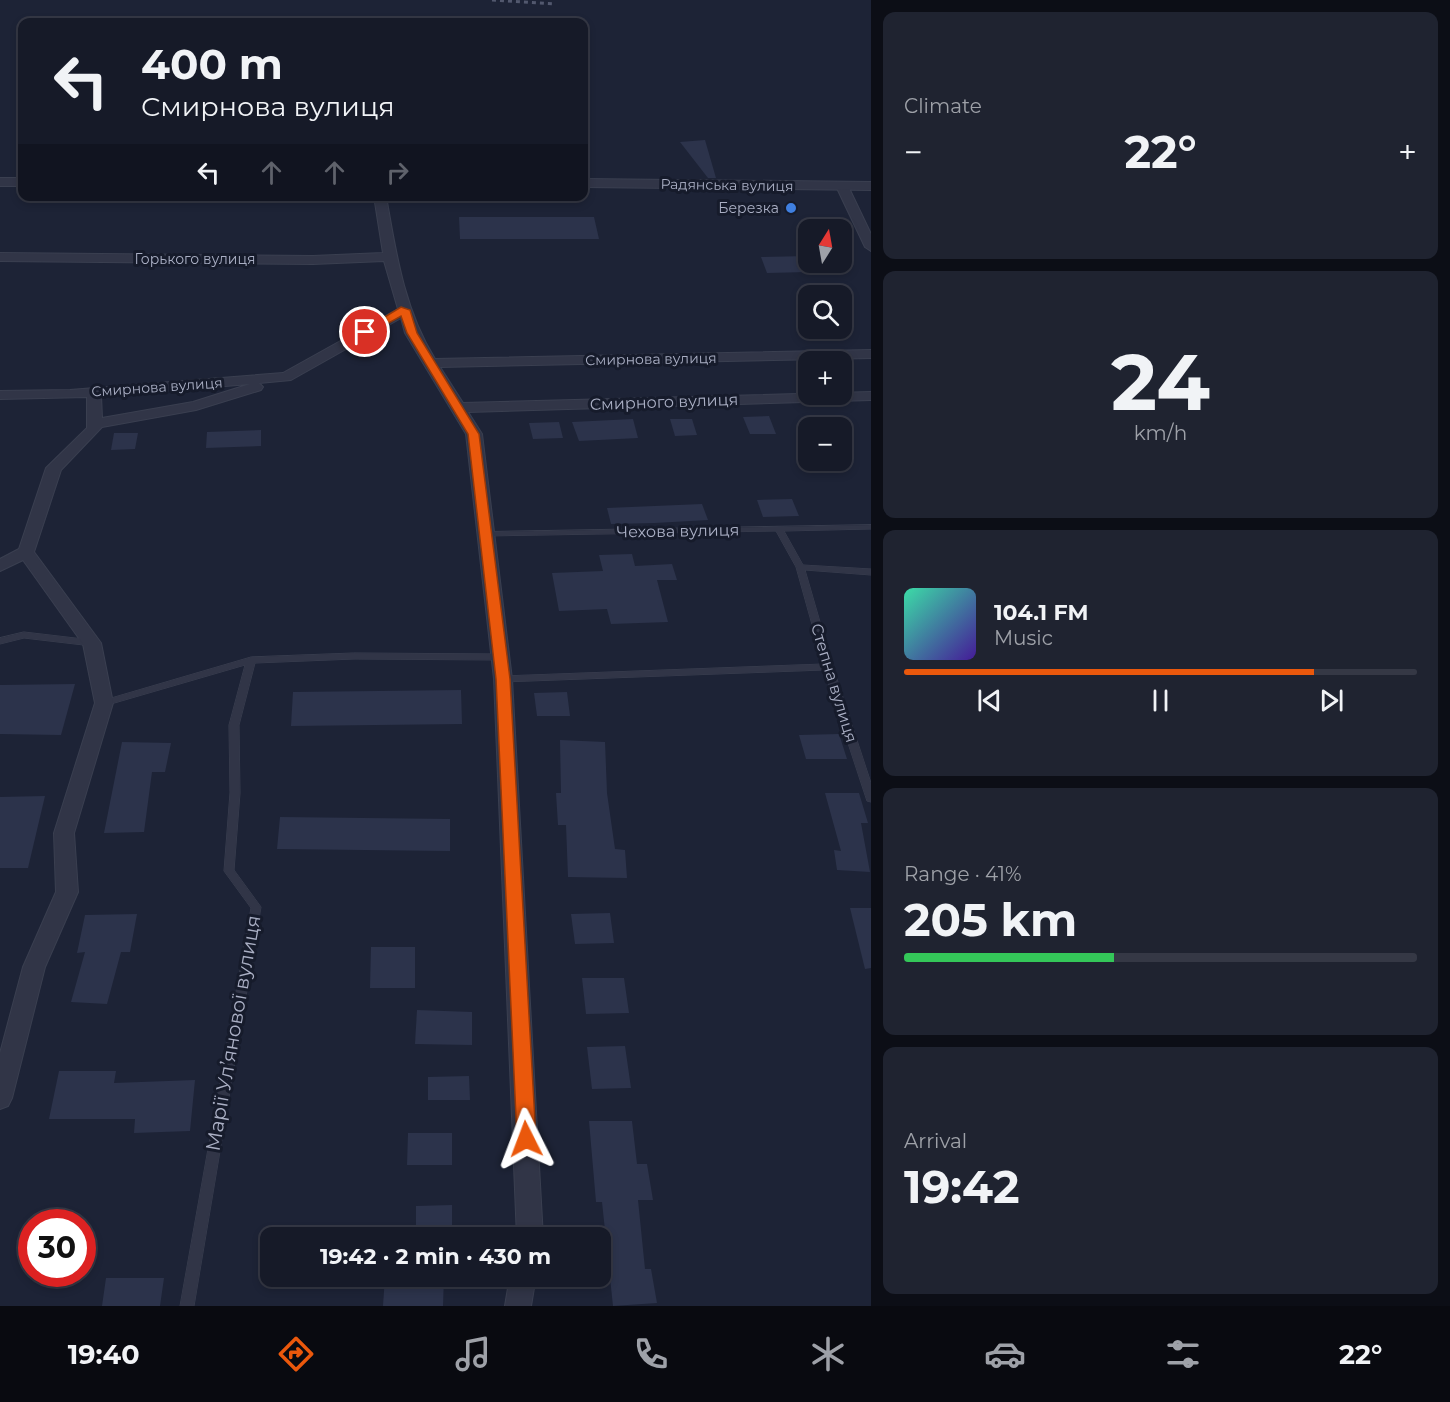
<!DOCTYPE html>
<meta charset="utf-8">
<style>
:root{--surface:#161a28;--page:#1f2330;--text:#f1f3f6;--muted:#9ea1a8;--line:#353845;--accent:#ea580c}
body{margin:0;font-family:Montserrat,sans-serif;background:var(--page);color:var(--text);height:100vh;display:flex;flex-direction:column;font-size:22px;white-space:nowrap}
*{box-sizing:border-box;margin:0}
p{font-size:20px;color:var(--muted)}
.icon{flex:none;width:33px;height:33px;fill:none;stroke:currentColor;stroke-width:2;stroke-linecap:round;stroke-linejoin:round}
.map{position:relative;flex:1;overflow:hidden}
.drawer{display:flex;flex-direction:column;gap:12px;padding:12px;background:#0c0e16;width:579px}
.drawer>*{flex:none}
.banner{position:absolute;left:18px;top:18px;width:570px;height:183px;border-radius:12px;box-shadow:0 3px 9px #0003,0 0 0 2px var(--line);background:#161a28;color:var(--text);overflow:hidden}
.needle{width:39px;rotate:11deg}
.buttons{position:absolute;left:798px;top:219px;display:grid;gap:12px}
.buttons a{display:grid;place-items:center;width:54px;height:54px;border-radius:12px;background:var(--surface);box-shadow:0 3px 9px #0003,0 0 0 2px var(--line);font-size:30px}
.speed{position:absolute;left:18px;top:1209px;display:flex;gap:12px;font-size:30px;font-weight:700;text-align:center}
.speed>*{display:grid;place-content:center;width:78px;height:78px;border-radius:50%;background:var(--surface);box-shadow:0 3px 9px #0003,0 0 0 2px var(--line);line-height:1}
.speed .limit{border:9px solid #d22;background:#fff;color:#111}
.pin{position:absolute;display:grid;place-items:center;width:51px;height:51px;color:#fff;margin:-26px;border:3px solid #fff;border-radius:50%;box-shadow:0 2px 6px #0007}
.me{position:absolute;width:66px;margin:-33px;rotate:357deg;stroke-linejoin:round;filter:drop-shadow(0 0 4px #0008)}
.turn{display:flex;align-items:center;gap:21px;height:126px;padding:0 24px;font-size:27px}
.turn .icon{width:78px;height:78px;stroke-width:2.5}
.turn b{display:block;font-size:42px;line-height:51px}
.lanes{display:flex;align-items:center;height:57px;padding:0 24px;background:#0003;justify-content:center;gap:30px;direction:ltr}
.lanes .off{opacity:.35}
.big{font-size:45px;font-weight:700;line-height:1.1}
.drawer .widget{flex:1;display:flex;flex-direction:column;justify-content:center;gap:9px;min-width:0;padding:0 21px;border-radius:12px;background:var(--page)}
.drawer .dial{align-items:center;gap:0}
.dial b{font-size:78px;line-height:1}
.song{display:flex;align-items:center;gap:18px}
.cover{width:72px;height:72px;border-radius:9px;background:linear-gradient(135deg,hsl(160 70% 55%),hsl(260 70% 35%))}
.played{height:6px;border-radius:3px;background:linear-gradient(90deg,var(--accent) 80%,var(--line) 80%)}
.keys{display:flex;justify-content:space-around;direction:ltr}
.heat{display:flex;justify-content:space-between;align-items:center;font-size:33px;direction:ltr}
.charge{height:9px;border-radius:4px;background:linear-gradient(90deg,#34c759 41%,var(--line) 0)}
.trip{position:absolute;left:260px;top:1227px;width:351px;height:60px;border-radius:12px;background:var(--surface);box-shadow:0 3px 9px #0003,0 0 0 2px var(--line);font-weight:700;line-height:60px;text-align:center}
.tab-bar{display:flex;height:96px;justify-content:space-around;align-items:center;background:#090a10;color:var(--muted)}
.tab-bar .icon{width:42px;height:42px}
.tab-bar .selected{color:var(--accent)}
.tab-bar b{font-size:27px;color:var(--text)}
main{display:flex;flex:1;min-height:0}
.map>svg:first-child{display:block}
.building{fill:#2c334b}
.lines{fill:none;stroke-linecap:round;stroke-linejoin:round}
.service-casing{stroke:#3a3f50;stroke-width:1}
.minor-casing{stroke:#3a3f50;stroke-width:2}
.tertiary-casing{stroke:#3a3f50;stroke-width:2}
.service{fill:#313547;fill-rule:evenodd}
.minor{fill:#313547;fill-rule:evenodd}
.tertiary{fill:#313547;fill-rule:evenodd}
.rail{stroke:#52586e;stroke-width:3;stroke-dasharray:4 4;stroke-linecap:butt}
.route{fill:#ea580c;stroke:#983908;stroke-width:1.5}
.shop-dot{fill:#3f7fe0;stroke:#161b2b;stroke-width:2}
.labels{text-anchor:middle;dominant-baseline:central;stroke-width:6;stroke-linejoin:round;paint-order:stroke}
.far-street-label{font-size:14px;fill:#aaafc4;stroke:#161b2b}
.far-poi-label{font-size:14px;fill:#aaafc4;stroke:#161b2b;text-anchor:end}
.street-label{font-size:16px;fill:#aaafc4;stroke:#161b2b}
.near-street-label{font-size:20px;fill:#aaafc4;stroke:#161b2b}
</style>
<main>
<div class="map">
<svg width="871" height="1306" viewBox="0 0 871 1306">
<rect width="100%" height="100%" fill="#1d2336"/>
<g class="building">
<polygon points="705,140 716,178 708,178 680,142"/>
<polygon points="459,217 594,217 599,239 460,239"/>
<polygon points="808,256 808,272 767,273 761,257"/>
<polygon points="769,416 776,434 750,434 743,417"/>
<polygon points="633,419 638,438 579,441 572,422"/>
<polygon points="670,419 692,419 697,435 675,436"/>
<polygon points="559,422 563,438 533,439 529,423"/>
<polygon points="261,430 261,446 206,448 207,432"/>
<polygon points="114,433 138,433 135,449 111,450"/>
<polygon points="792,499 799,516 763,517 757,500"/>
<polygon points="702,504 708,520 655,523 611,524 607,508"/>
<polygon points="632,554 635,566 672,564 677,580 657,580 668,622 611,624 607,609 559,611 552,573 603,571 599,555"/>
<polygon points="75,684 61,735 0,734 0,685"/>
<polygon points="461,690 462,724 291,726 293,692"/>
<polygon points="567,692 570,716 537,716 534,693"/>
<polygon points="839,734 847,759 806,759 799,735"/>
<polygon points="560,740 605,742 607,793 615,849 625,850 627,878 568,877 566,825 558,825 556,793 561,793"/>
<polygon points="122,742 171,743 165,772 152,772 144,832 104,833"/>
<polygon points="825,793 859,793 868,823 861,823 870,872 837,870 834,850 841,851"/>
<polygon points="45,796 28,868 0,868 0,797"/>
<polygon points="280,817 450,819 450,851 277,849"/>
<polygon points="850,908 871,908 871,968 865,969"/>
<polygon points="610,913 614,943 575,944 571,914"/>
<polygon points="137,914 130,952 121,952 107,1004 71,1002 85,952 77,953 85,915"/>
<polygon points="371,947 415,947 415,988 370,988"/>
<polygon points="582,978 624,978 629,1013 586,1014"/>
<polygon points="417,1010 472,1012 472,1045 415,1044"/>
<polygon points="625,1046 631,1088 592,1089 587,1047"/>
<polygon points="59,1071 116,1071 114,1083 195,1080 190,1131 134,1133 135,1119 49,1119"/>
<polygon points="469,1076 470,1100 428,1100 428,1077"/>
<polygon points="589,1121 632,1121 637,1164 647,1164 653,1200 638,1200 645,1269 651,1269 657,1303 613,1306 602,1202 596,1202"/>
<polygon points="408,1133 452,1133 452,1165 407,1165"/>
<polygon points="452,1205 452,1238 416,1238 416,1206"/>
<polygon points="385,1276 444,1276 443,1306 383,1306"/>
<polygon points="106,1278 164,1278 160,1306 102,1306"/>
</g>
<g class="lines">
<g class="service-casing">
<g id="service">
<polygon points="871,525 871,529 784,531 803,565 871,569 871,575 805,570 833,667 871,783 871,802 867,801 866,798 824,670 503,682 498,679 503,676 823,664 796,567 776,531 486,536 482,534 483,532"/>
<polygon points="24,632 92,640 96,643 92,646 24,638 0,644 0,638"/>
<polygon points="354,653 501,654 506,657 501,660 354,659 255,663 239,725 240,793 234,870 261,907 194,1306 180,1306 251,908 224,871 230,793 229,725 245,665 104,706 99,703 101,701 251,657"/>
</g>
</g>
<g class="minor-casing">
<g id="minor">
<polygon points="421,17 427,17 429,19 426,22 417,22"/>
<polygon points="842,182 848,186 871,234 871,251 865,247 836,186"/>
<path d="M374 196H386C396 253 404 309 435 359L871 350V358L440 367 463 403 871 392V400L468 412 482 434 512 679 543 1238H517L494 679 466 434 405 333 401 318 291 380 259 383 263 387 261 390 196 410 102 427 61 470 34 552 101 643 113 703 74 833 78 892 45 967 12 1098 8 1106 0 1109V1053L23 967 56 892 54 833 95 703 83 644 23 560 0 571V559L19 549 46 468 87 428V397L0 399V391L70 390 283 373 398 309 384 261 313 264 0 261V253L313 256 383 253ZM250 384 193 402 102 418 101 396Z"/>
<polygon points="510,1276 536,1276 531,1306 505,1306"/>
</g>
</g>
<g class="tertiary-casing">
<g id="tertiary">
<rect x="0" y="178" width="22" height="8"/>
<polygon points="584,179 871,182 871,190 584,187"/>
</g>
</g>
<use href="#service" class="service"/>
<use href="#minor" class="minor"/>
<use href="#tertiary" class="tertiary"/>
<polyline class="rail" points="492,0 554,4"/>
</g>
<polygon class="route" points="401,307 410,310 417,333 479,434 510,679 536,1139 533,1145 526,1148 520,1145 517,1139 496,679 468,434 407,333 401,316 369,334 360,332"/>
<circle class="shop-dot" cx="791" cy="208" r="6"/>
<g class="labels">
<g class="far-street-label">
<text transform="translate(727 185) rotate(1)">Радянська вулиця</text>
<text x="195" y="259">Горького вулиця</text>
<text transform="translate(651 359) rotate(-1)">Смирнова вулиця</text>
<text transform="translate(157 387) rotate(-4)">Смирнова вулиця</text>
</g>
<g class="far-poi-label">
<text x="779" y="208">Березка</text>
</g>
<g class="street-label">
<text transform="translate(664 402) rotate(-2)">Смирного вулиця</text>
<text transform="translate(678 531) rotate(-1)">Чехова вулиця</text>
<text transform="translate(834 683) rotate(73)">Степна вулиця</text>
</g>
<g class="near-street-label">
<text transform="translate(233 1033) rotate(-80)">Марії Улʼянової вулиця</text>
</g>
</g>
</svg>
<div class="buttons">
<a><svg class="needle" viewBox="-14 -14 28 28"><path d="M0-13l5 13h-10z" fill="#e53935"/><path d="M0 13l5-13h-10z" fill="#9ea1a8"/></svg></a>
<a><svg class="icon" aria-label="search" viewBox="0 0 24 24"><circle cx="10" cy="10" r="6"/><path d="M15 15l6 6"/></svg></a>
<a>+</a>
<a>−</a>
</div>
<div class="speed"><div class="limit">30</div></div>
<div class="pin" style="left:365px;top:332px;background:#d93025"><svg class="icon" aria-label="arrive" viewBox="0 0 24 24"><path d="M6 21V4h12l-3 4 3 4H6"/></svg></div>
<svg class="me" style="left:526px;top:1139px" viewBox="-20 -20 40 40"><path d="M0-17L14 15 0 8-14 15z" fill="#ea580c" stroke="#fff" stroke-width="4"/></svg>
<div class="trip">19:42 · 2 min · 430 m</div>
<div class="banner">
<div class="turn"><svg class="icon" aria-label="left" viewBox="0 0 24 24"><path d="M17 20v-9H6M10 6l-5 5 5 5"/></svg><div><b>400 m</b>Смирнова вулиця</div></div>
<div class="lanes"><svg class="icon" aria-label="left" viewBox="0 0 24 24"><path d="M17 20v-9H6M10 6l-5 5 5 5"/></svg><svg class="icon off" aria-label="ahead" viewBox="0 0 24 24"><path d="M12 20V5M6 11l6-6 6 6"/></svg><svg class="icon off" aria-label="ahead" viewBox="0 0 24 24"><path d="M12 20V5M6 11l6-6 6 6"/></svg><svg class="icon off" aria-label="right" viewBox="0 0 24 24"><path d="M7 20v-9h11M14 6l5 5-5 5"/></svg></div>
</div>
</div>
<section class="drawer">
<div class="widget"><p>Climate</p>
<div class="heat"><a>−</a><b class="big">22°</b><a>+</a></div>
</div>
<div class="widget dial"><b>24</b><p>km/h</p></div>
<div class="widget">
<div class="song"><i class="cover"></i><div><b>104.1 FM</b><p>Music</p></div></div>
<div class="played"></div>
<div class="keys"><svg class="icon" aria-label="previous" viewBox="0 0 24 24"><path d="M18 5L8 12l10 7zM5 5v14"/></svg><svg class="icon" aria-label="pause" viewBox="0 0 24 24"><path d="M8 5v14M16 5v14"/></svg><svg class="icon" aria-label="next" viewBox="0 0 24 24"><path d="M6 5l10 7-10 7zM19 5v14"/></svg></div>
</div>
<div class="widget"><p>Range · 41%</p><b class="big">205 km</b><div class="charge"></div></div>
<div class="widget"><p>Arrival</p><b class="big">19:42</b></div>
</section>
</main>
<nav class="tab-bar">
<b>19:40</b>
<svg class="icon selected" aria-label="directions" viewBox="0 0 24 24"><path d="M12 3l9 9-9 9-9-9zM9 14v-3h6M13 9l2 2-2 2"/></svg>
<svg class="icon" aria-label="music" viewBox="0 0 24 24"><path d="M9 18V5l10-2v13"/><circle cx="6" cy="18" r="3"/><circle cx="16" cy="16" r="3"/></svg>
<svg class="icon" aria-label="phone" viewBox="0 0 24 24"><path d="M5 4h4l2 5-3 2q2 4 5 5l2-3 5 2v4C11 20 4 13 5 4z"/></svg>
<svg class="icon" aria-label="climate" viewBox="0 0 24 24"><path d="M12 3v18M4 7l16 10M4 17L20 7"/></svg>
<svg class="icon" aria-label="car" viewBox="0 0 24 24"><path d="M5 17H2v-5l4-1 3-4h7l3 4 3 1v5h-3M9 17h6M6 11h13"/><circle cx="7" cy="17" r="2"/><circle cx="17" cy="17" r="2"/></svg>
<svg class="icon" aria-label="filters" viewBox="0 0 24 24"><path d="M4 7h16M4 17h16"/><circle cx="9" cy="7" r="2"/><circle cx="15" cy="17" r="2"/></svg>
<b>22°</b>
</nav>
